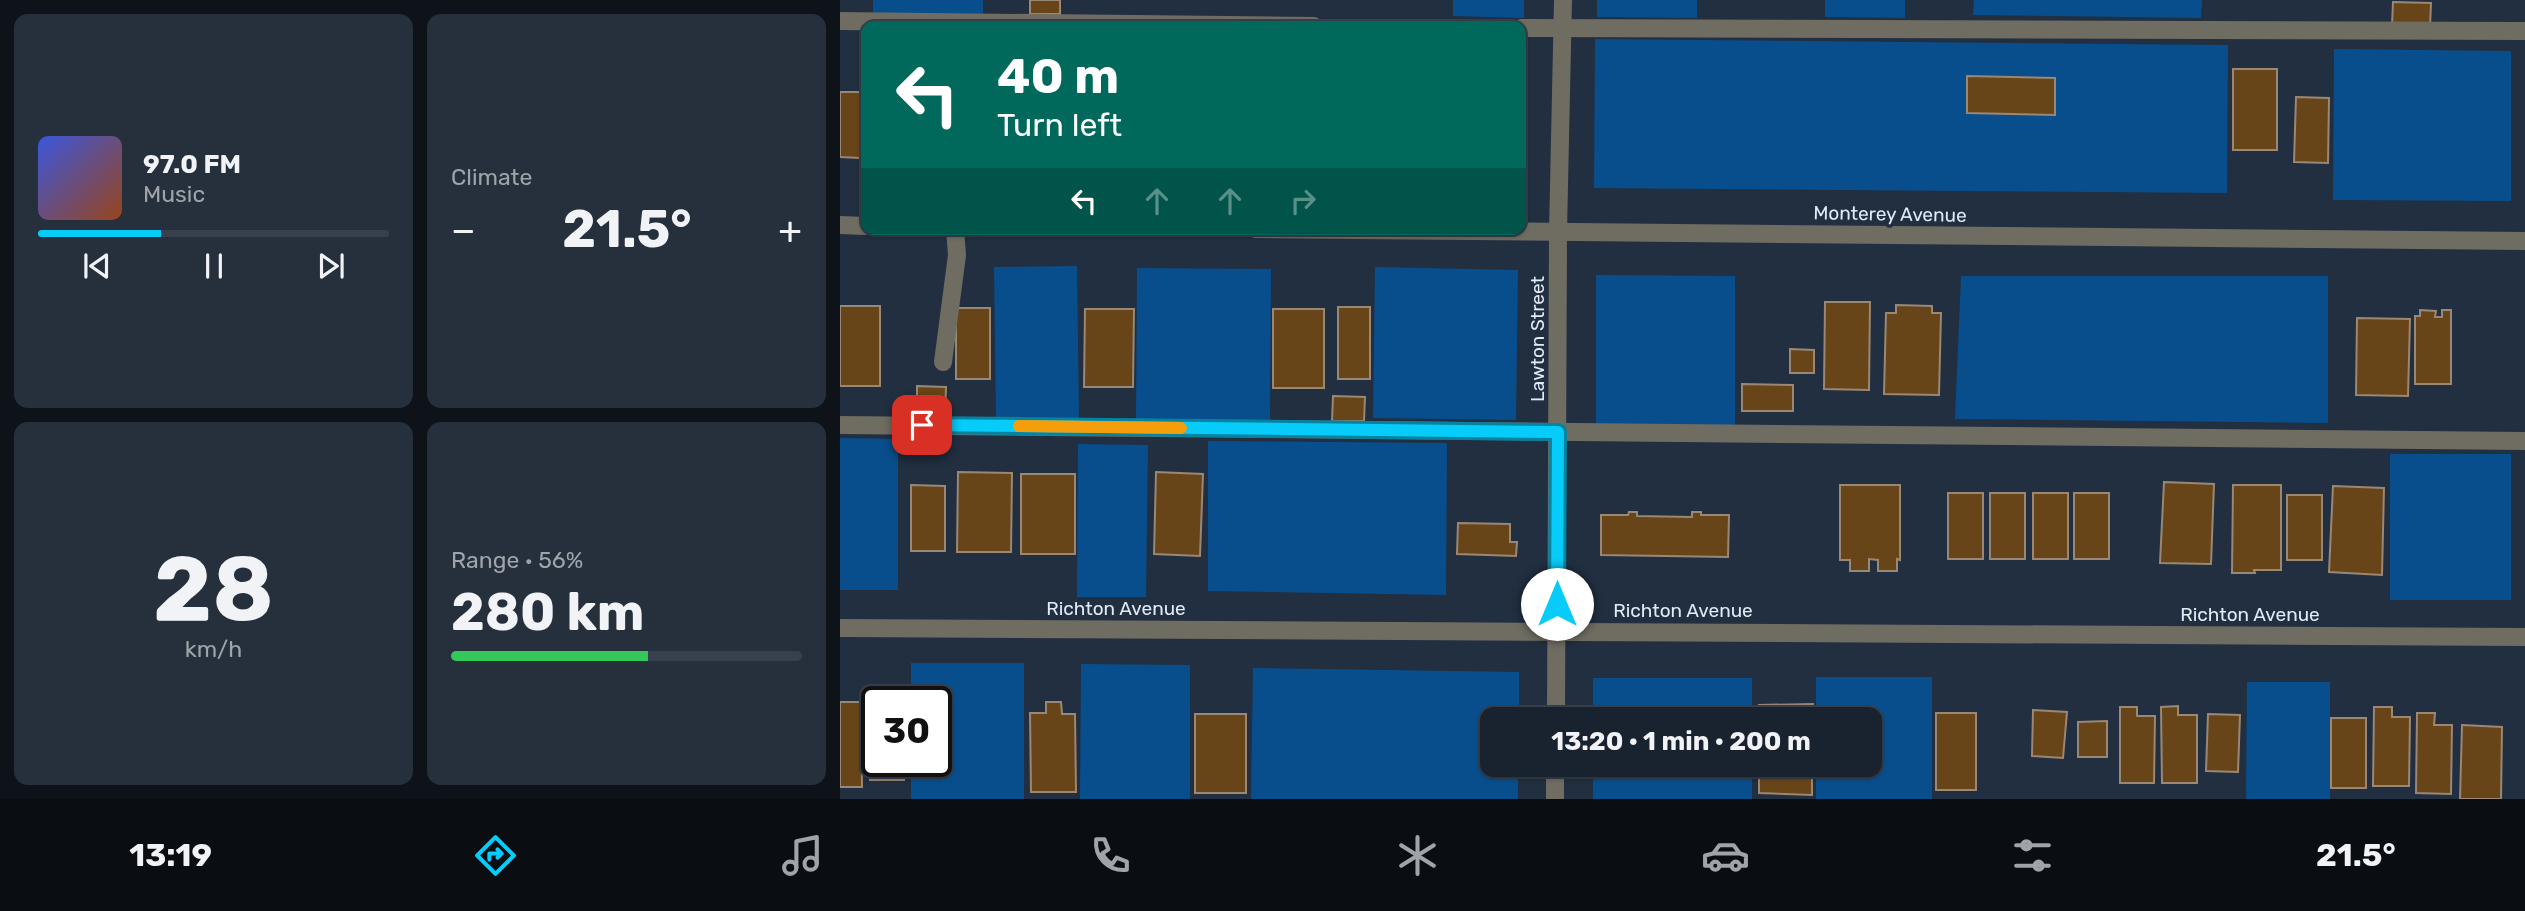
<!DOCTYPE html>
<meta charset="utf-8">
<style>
:root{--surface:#192330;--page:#262f3c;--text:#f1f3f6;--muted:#9fa4ab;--line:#37404c;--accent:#07cbf9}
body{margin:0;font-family:Rubik,sans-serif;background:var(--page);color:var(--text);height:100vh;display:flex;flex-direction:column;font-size:26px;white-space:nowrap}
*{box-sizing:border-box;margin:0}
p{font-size:23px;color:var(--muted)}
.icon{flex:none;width:38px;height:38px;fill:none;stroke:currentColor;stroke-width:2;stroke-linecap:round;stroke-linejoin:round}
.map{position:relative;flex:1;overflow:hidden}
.drawer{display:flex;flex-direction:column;gap:14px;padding:14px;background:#0e131a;width:840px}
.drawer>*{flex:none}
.banner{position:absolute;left:21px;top:21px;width:665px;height:214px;border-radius:14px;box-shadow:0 2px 5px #0004,0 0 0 2px var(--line);background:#00695c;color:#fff;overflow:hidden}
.speed{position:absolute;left:21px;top:686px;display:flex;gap:14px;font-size:35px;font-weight:700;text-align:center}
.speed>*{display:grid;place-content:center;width:91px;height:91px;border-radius:50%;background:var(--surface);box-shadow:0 2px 5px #0004,0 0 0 2px var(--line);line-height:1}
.speed .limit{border:4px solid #111;border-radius:10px;background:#fff;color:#111}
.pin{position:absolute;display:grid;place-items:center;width:60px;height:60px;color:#fff;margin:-30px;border-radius:14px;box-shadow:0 4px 10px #0006}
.me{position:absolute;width:77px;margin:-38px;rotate:0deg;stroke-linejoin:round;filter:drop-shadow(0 0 5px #0008)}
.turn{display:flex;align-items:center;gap:24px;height:147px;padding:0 21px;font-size:32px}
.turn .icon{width:91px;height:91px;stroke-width:2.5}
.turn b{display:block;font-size:49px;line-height:60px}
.lanes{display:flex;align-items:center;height:66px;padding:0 21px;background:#0003;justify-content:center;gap:35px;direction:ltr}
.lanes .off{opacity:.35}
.big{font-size:52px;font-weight:700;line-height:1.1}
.drawer .card{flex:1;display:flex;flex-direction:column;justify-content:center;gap:10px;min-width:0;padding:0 24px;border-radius:14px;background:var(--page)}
.drawer .dial{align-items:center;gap:0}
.dial b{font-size:91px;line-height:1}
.song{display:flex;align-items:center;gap:21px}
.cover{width:84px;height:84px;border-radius:10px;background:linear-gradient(135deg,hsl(230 70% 55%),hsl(20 70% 35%))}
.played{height:7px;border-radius:4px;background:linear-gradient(90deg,var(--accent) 35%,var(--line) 35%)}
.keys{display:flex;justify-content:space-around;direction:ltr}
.heat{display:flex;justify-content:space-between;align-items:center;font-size:38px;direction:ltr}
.charge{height:10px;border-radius:5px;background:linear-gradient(90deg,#34c759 56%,var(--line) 0)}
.drawer .tiles{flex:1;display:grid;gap:14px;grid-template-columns:repeat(2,1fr)}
.trip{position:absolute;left:640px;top:707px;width:402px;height:70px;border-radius:14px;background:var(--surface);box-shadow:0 2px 5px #0004,0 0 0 2px var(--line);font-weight:700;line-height:70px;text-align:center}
.tabs{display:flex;height:112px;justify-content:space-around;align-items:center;background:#0a0e13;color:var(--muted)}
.tabs .icon{width:49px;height:49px}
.tabs .current{color:var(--accent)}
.tabs b{font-size:32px;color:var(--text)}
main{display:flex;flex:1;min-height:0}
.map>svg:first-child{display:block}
.green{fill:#094e8c}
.building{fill:#684518;stroke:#9a8774;stroke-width:2}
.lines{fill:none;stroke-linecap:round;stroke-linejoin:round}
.minor{stroke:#6f6c62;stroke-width:18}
.route-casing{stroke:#0584a2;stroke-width:18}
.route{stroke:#07cbf9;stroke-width:12}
.slow{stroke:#f59e0b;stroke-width:12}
.labels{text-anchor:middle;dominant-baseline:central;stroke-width:7;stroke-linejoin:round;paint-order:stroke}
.street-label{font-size:19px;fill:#e1ebf6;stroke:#212f40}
</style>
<main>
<section class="drawer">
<div class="tiles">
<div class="card">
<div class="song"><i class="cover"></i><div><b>97.0 FM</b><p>Music</p></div></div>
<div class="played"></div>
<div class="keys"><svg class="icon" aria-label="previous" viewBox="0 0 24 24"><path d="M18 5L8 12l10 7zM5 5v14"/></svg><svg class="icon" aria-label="pause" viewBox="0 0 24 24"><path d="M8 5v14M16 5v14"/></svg><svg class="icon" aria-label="next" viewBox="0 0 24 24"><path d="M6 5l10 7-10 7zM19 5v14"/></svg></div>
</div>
<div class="card"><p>Climate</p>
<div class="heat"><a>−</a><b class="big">21.5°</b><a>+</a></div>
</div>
<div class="card dial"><b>28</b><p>km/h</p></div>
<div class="card"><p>Range · 56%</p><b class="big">280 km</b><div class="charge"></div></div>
</div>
</section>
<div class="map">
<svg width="1685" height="799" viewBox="0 0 1685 799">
<rect width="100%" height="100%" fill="#212f40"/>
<g class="green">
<polygon points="33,0 143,0 143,17 33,16"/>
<polygon points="613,0 684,0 684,18 613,16"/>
<polygon points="757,0 857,0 857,18 757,17"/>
<polygon points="985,0 1065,0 1065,18 985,17"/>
<polygon points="1134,0 1362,0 1361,18 1133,15"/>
<polygon points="755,39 1388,45 1387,193 754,188"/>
<polygon points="681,44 686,44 685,188 681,188"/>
<polygon points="1494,49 1671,51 1671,201 1493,200"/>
<polygon points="237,266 239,419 156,420 154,267"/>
<polygon points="535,267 678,270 676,420 533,418"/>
<polygon points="297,268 431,269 430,420 296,419"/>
<polygon points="756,275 895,276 895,427 756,426"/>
<polygon points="1121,276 1488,276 1488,423 1115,419"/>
<polygon points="0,438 58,439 58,590 0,590"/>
<polygon points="368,441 607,443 606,595 368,591"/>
<polygon points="238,444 308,445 306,597 237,597"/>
<rect x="1550" y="454" width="121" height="146"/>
<polygon points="71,663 184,663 184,799 71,799 71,761 96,761 96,702 71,702"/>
<polygon points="241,664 350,665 350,799 240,799"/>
<polygon points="413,668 679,672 679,719 653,719 653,765 678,765 678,799 411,799"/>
<polygon points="976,677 1092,677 1092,799 976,799 976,765 1031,765 1031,719 976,719"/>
<rect x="753" y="678" width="159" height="41"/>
<polygon points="1407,682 1490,682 1490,799 1406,799"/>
<rect x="753" y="765" width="159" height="34"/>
</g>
<g class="building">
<rect x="190" y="0" width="30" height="14"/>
<polygon points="1553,2 1591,3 1590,27 1552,26"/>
<rect x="1393" y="69" width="44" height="81"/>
<polygon points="1127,76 1215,78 1215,115 1127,113"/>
<polygon points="0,92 21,92 20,158 0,157"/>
<polygon points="1456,97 1489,98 1488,163 1454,162"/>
<polygon points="985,302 1030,302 1029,390 984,389"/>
<polygon points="1056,305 1092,306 1092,313 1101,313 1099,395 1044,394 1046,313 1056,313"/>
<rect x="0" y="306" width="40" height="80"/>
<rect x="498" y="307" width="32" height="72"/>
<rect x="116" y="308" width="34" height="71"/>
<polygon points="245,309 294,309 293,387 244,387"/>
<rect x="433" y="309" width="51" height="79"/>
<polygon points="1580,310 1596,311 1595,317 1602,317 1602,310 1611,310 1611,384 1575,384 1575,316 1580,316"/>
<polygon points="1517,318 1570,319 1568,396 1516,395"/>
<polygon points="950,349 974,350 974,373 950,373"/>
<polygon points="902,384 953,385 953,411 902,411"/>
<polygon points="77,386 106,387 105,416 77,414"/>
<polygon points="493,396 525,397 524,421 492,421"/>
<polygon points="118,472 172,473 171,552 117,552"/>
<polygon points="316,472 363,474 360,556 314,554"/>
<rect x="181" y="474" width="54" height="80"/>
<polygon points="1324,482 1374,484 1371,564 1320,563"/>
<polygon points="71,485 105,486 105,551 71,551"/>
<polygon points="1000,485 1060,485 1060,560 1057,559 1057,571 1038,571 1038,560 1029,559 1029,571 1010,571 1010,560 1000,560"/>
<polygon points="1393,485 1441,485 1441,570 1414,570 1415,573 1392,573"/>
<polygon points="1493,486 1544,488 1542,575 1489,572"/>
<rect x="1108" y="493" width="35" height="66"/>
<rect x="1150" y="493" width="35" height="66"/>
<rect x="1193" y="493" width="35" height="66"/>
<rect x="1234" y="493" width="35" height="66"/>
<rect x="1447" y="495" width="35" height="65"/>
<polygon points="789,512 797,512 797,516 852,517 852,512 861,512 861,515 889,515 888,557 761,555 761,515 788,515"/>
<polygon points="618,523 670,524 670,542 677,542 676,556 617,554"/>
<polygon points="0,702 21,702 22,787 0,787"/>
<polygon points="206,702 221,702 222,714 235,714 236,792 191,792 190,713 206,713"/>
<polygon points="973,704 973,719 919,719 919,705"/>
<polygon points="1338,706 1338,715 1357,715 1357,783 1322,783 1321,707"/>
<polygon points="1280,707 1297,707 1297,716 1315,716 1314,783 1280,783"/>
<polygon points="1534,707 1552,707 1552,717 1570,717 1569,786 1533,786"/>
<polygon points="1193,710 1227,712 1223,758 1192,756"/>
<polygon points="31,711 37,711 37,761 65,761 64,780 30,780"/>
<rect x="1096" y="713" width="40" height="77"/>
<polygon points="1577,713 1595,713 1594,725 1612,725 1611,794 1576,793"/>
<rect x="355" y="714" width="51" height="79"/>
<polygon points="1368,714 1400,715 1398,772 1366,771"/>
<rect x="1491" y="718" width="35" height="70"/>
<polygon points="1267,721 1267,757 1238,757 1238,722"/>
<polygon points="1622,725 1662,727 1661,799 1620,799"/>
<polygon points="919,765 972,765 972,795 919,793"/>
</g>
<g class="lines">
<g class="minor">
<polyline points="0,21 474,26"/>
<polyline points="681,28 1685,31"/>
<polyline points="0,225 26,226"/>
<polyline points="415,229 1685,241"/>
<polyline points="103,362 117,255 115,229"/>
<polyline points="0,425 1685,441"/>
<polyline points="0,628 1685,637"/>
<polyline points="716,719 718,232 723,0"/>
<polyline points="715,799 715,765"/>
</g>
</g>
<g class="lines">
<g class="route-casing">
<polyline id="route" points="82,425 718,432 717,604"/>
</g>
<use href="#route" class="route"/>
<polyline class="slow" points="179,426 341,428"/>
</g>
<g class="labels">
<g class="street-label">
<text transform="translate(1050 214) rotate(1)">Monterey Avenue</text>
<text transform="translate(697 339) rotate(-90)">Lawton Street</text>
<text x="276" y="608">Richton Avenue</text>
<text x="843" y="610">Richton Avenue</text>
<text x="1410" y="614">Richton Avenue</text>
</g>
</g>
</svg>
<div class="speed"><div class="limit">30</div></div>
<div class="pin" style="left:82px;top:425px;background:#d93025"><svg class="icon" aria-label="arrive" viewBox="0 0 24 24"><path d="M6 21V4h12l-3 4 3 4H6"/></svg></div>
<svg class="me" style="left:717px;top:604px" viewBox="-20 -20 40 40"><circle r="19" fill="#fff"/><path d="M0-13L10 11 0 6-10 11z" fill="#07cbf9"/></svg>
<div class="trip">13:20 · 1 min · 200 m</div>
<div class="banner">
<div class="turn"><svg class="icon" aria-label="left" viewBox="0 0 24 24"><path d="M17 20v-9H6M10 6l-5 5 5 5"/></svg><div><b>40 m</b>Turn left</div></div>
<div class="lanes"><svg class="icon" aria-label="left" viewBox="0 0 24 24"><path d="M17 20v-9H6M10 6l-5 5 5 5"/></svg><svg class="icon off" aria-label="ahead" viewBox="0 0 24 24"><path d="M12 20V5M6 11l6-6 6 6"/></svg><svg class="icon off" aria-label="ahead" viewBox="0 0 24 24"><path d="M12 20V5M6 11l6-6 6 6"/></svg><svg class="icon off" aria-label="right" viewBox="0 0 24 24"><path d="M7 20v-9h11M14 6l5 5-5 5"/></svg></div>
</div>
</div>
</main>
<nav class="tabs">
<b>13:19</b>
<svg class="icon current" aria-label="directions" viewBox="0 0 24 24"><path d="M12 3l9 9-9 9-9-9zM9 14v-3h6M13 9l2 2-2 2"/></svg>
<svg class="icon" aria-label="music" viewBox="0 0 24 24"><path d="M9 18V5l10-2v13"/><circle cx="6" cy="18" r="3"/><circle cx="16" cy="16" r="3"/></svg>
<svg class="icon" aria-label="phone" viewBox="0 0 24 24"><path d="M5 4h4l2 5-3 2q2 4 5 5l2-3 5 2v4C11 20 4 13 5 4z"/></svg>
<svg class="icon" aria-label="climate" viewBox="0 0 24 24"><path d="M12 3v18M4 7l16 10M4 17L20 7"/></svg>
<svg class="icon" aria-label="car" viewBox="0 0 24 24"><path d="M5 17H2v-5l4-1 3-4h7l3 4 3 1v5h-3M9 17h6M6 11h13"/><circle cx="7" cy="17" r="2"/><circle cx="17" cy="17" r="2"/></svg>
<svg class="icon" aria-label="filters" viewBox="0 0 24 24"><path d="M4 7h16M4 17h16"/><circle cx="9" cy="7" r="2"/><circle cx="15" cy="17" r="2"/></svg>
<b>21.5°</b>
</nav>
